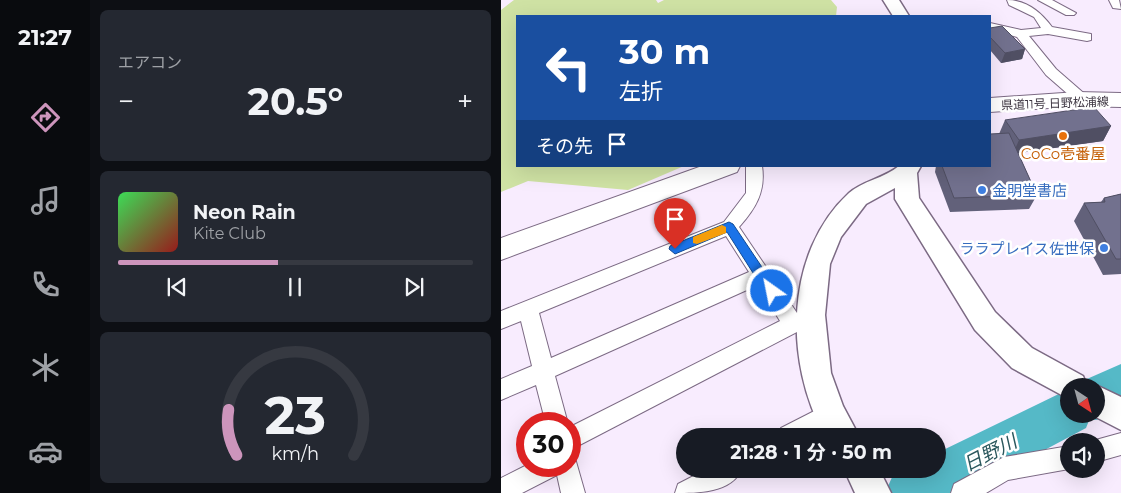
<!DOCTYPE html>
<html lang="ja">
<meta charset="utf-8">
<style>
:root{--surface:#171b24;--page:#242831;--text:#f1f3f6;--muted:#9ea1a6;--line:#363941;--accent:#cd95bc}
body{margin:0;font-family:Montserrat,"Noto Sans JP",sans-serif;background:var(--page);color:var(--text);height:100vh;display:flex;flex-direction:column;font-size:19px;white-space:nowrap}
*{box-sizing:border-box;margin:0}
p{font-size:16px;color:var(--muted)}
.icon{flex:none;width:28px;height:28px;fill:none;stroke:currentColor;stroke-width:2;stroke-linecap:round;stroke-linejoin:round}
.map{position:relative;flex:1;overflow:hidden}
.sheet{display:flex;flex-direction:column;gap:10px;padding:10px;background:#0d0f14;width:411px}
.sheet>*{flex:none}
.top-card{position:absolute;left:15px;top:15px;width:475px;height:152px;border-radius:0px;box-shadow:0 5px 20px #0002;background:#1a4fa0;color:#fff;overflow:hidden}
.needle{width:32px;rotate:144deg}
.fabs{position:absolute;left:559px;top:378px;display:grid;gap:10px}
.fabs a{display:grid;place-items:center;width:45px;height:45px;border-radius:50%;background:var(--surface);box-shadow:0 5px 20px #0002;font-size:25px}
.speed{position:absolute;left:15px;top:412px;display:flex;gap:10px;font-size:25px;font-weight:700;text-align:center}
.speed>*{display:grid;place-content:center;width:65px;height:65px;border-radius:50%;background:var(--surface);box-shadow:0 5px 20px #0002;line-height:1}
.speed .limit{border:8px solid #d22;background:#fff;color:#111}
.pin{position:absolute;display:grid;place-items:center;width:42px;height:42px;color:#fff;margin:-51px -21px;border-radius:50% 50% 50% 0;rotate:-45deg;box-shadow:0 0 5px #0007}
.pin .icon{rotate:45deg}
.me{position:absolute;width:55px;margin:-28px;rotate:327deg;stroke-linejoin:round;filter:drop-shadow(0 0 4px #0008)}
.turn{display:flex;align-items:center;gap:18px;height:105px;padding:0 20px;font-size:22px}
.turn .icon{width:65px;height:65px;stroke-width:2.5}
.turn b{display:block;font-size:35px;line-height:42px}
.then{display:flex;align-items:center;height:48px;padding:0 20px;background:#0003;gap:10px;font-size:19px}
.big{font-size:38px;font-weight:700;line-height:1.1}
.sheet .card{flex:1;display:flex;flex-direction:column;justify-content:center;gap:8px;min-width:0;padding:0 18px;border-radius:8px;background:var(--page)}
.sheet .dial{align-items:center;gap:0}
.dial svg{height:130px;overflow:visible;fill:none;stroke:var(--line);stroke-width:7;stroke-linecap:round;text-anchor:middle}
.dial text{fill:var(--text);stroke:none}
.song{display:flex;align-items:center;gap:15px}
.cover{width:60px;height:60px;border-radius:8px;background:linear-gradient(135deg,hsl(130 70% 55%),hsl(0 70% 35%))}
.played{height:5px;border-radius:2px;background:linear-gradient(90deg,var(--accent) 45%,var(--line) 45%)}
.keys{display:flex;justify-content:space-around;direction:ltr}
.heat{display:flex;justify-content:space-between;align-items:center;font-size:28px;direction:ltr}
.trip{position:absolute;left:175px;top:428px;width:270px;height:50px;border-radius:25px;background:var(--surface);box-shadow:0 5px 20px #0002;font-weight:700;line-height:50px;text-align:center}
main{display:flex;flex:1;min-height:0}
.tabs{display:flex;flex-direction:column;width:90px;justify-content:space-around;align-items:center;background:#090b0e;color:var(--muted)}
.tabs .icon{width:35px;height:35px}
.tabs .selected{color:var(--accent)}
.tabs b{font-size:22px;color:var(--text)}
.map>svg:first-child{display:block}
.green{fill:#cfe2a4}
.lines{fill:none;stroke-linecap:round;stroke-linejoin:round}
.river{fill:#55b9c7;fill-rule:evenodd}
.street-casing{stroke:#7c6a84;stroke-width:2}
.secondary-casing{stroke:#7c6a84;stroke-width:3}
.primary-casing{stroke:#7c6a84;stroke-width:2}
.street{fill:#fff;fill-rule:evenodd}
.secondary{fill:#fff;fill-rule:evenodd}
.primary{fill:#fff;fill-rule:evenodd}
.wall{fill:#62617a}
.shaded-wall{fill:#504f63}
.building{fill:#72718e;stroke:#504f63}
.route{fill:#1a73e8;stroke:#114b97}
.slow{fill:#f59e0b}
.food-dot{fill:#e8710a;stroke:#fff;stroke-width:2}
.shop-dot{fill:#3f7fe0;stroke:#fff;stroke-width:2}
.labels{text-anchor:middle;dominant-baseline:central;stroke-width:5;stroke-linejoin:round;paint-order:stroke}
.far-street-label{font-size:12px;fill:#3c3440;stroke:#fff}
.food-label{font-size:15px;fill:#c56008;stroke:#fff}
.shop-label{font-size:15px;fill:#366cbe;stroke:#fff;text-anchor:start}
.near-water-label{font-size:19px;font-style:italic;fill:#2a575d;stroke:#fff}
</style>
<main>
<nav class="tabs">
<b>21:27</b>
<svg class="icon selected" aria-label="directions" viewBox="0 0 24 24"><path d="M12 3l9 9-9 9-9-9zM9 14v-3h6M13 9l2 2-2 2"/></svg>
<svg class="icon" aria-label="music" viewBox="0 0 24 24"><path d="M9 18V5l10-2v13"/><circle cx="6" cy="18" r="3"/><circle cx="16" cy="16" r="3"/></svg>
<svg class="icon" aria-label="phone" viewBox="0 0 24 24"><path d="M5 4h4l2 5-3 2q2 4 5 5l2-3 5 2v4C11 20 4 13 5 4z"/></svg>
<svg class="icon" aria-label="climate" viewBox="0 0 24 24"><path d="M12 3v18M4 7l16 10M4 17L20 7"/></svg>
<svg class="icon" aria-label="car" viewBox="0 0 24 24"><path d="M5 17H2v-5l4-1 3-4h7l3 4 3 1v5h-3M9 17h6M6 11h13"/><circle cx="7" cy="17" r="2"/><circle cx="17" cy="17" r="2"/></svg>
</nav>
<section class="sheet">
<div class="card"><p>エアコン</p>
<div class="heat"><a>−</a><b class="big">20.5°</b><a>+</a></div>
</div>
<div class="card">
<div class="song"><i class="cover"></i><div><b>Neon Rain</b><p>Kite Club</p></div></div>
<div class="played"></div>
<div class="keys"><svg class="icon" aria-label="previous" viewBox="0 0 24 24"><path d="M18 5L8 12l10 7zM5 5v14"/></svg><svg class="icon" aria-label="pause" viewBox="0 0 24 24"><path d="M8 5v14M16 5v14"/></svg><svg class="icon" aria-label="next" viewBox="0 0 24 24"><path d="M6 5l10 7-10 7zM19 5v14"/></svg></div>
</div>
<div class="card dial"><svg viewBox="0 0 100 80">
<path d="M14 69A42 42 0 1 1 86 69"/>
<path d="M14 69A42 42 0 0 1 9 41" stroke="#cd95bc"/>
<text x="50" y="56" font-size="32" font-weight="700">23</text>
<text x="50" y="72" font-size="11">km/h</text>
</svg></div>
</section>
<div class="map">
<svg width="620" height="493" viewBox="0 0 620 493">
<rect width="100%" height="100%" fill="#f8ecfe"/>
<polygon class="green" points="13,0 155,0 157,3 163,0 330,0 336,7 335,16 16,16 16,166 183,166 127,190 27,181 0,192 0,10"/>
<g class="lines">
<polygon class="river" points="620,364 620,410 595,420 589,418 585,428 463,493 384,493 392,475 404,469 436,469 436,453 568,389 568,414 595,414 595,386 577,386 579,382"/>
<g class="street-casing">
<g id="street">
<path d="M506 0C525 0 540 12 551 27L590 34V40L586 41 547 34 528 36 555 69 586 96 588 99 586 102H576L545 75 516 37 489 29V23L520 30 540 28 533 17 508 5Z"/>
<polygon points="537,0 551,0 575,13 573,15 565,15"/>
<polygon points="608,0 618,0 620,9 612,8"/>
<path d="M245 166H261C265 192 254 209 238 227L296 313 310 307 317 309 320 315 317 321 69 450V427L279 321 257 285 54 376 67 424H45L35 385 0 400V379L31 366 20 321 0 329V311L223 222 245 193ZM225 236 248 272 50 358 38 313Z"/>
<path d="M329 403 337 406 340 414C330 438 298 436 277 436L280 428Z"/>
<polygon points="620,433 620,455 595,462 595,441 591,441"/>
<polygon points="568,446 568,469 507,480 485,493 450,493 453,484 503,457"/>
<polygon points="69,455 74,458 84,493 60,493 56,475 21,493 0,493 0,478 26,465 69,466"/>
<path d="M206 469H241C230 493 197 493 174 493L177 484Z"/>
</g>
</g>
<g class="secondary-casing">
<g id="secondary">
<polygon points="382,0 398,0 408,16 392,16"/>
<path d="M398 166H420L416 173 418 198 494 312 531 348 582 376 586 386H568V399L511 368 474 330 394 199V188L365 204 340 237 329 264 324 315 330 373 342 406 358 436H324C283 363 283 253 348 193 361 181 384 178 398 166Z"/>
<polygon points="595,385 620,397 620,430 589,414 595,414 595,386 592,386"/>
<polygon points="343,469 378,469 390,493 354,493"/>
</g>
</g>
<g class="primary-casing">
<g id="primary">
<polygon points="577,92 620,93 620,107 577,106 489,112 489,98"/>
<polygon points="201,166 239,166 236,172 0,260 0,238"/>
</g>
</g>
<use href="#street" class="street"/>
<use href="#secondary" class="secondary"/>
<use href="#primary" class="primary"/>
</g>
<g class="wall">
<polygon points="489,28 524,49 521,59 500,63 489,50"/>
<polygon points="504,120 610,126 602,141 517,153 536,195 528,209 449,212 434,172 435,166 489,166 498,134"/>
<polygon points="620,194 620,274 602,275 573,221 583,203 600,202 603,198"/>
</g>
<g class="shaded-wall">
<polygon points="524,49 521,59 500,63 504,53"/>
<polygon points="610,126 602,141 512,154 518,140"/>
</g>
<g class="building">
<polygon points="501,26 524,49 504,53 489,37 489,28"/>
<polygon points="593,107 610,126 518,140 504,120"/>
<polygon points="508,133 536,195 453,198 441,166 489,166 489,134"/>
<polygon points="620,194 620,259 615,259 583,203 604,202 603,198"/>
</g>
<polygon class="route" points="228,222 232,224 275,288 277,291 275,295 266,295 226,232 174,254 168,249 169,246"/>
<polygon class="slow" points="221,225 225,227 225,233 196,244 192,243 192,237"/>
<circle class="food-dot" cx="562" cy="136" r="5"/>
<g class="shop-dot">
<circle cx="481" cy="190" r="5"/>
<circle cx="603" cy="248" r="5"/>
</g>
<g class="labels">
<g class="far-street-label">
<text transform="translate(554 103) rotate(-2)">県道11号 日野松浦線</text>
</g>
<g class="food-label">
<text x="562" y="153">CoCo壱番屋</text>
</g>
<g class="shop-label">
<text x="491" y="190">金明堂書店</text>
<text x="593" y="248" text-anchor="end">ララプレイス佐世保</text>
</g>
<g class="near-water-label">
<text transform="translate(489 453) rotate(-27)">日野川</text>
</g>
</g>
</svg>
<div class="fabs">
<a><svg class="needle" viewBox="-14 -14 28 28"><path d="M0-13l5 13h-10z" fill="#e53935"/><path d="M0 13l5-13h-10z" fill="#9ea1a6"/></svg></a>
<a><svg class="icon" aria-label="sound" viewBox="0 0 24 24"><path d="M4 9h4l5-4v14l-5-4H4zM17 9q2 3 0 6"/></svg></a>
</div>
<div class="speed"><div class="limit">30</div></div>
<div class="pin" style="left:174px;top:249px;background:#d93025"><svg class="icon" aria-label="arrive" viewBox="0 0 24 24"><path d="M6 21V4h12l-3 4 3 4H6"/></svg></div>
<svg class="me" style="left:271px;top:291px" viewBox="-20 -20 40 40"><circle r="17" fill="#1a73e8" stroke="#fff" stroke-width="3"/><path d="M0-11L8 9 0 5-8 9z" fill="#fff"/></svg>
<div class="trip">21:28 · 1 分 · 50 m</div>
<div class="top-card">
<div class="turn"><svg class="icon" aria-label="left" viewBox="0 0 24 24"><path d="M17 20v-9H6M10 6l-5 5 5 5"/></svg><div><b>30 m</b>左折</div></div>
<div class="then">その先<svg class="icon" aria-label="arrive" viewBox="0 0 24 24"><path d="M6 21V4h12l-3 4 3 4H6"/></svg></div>
</div>
</div>
</main>
